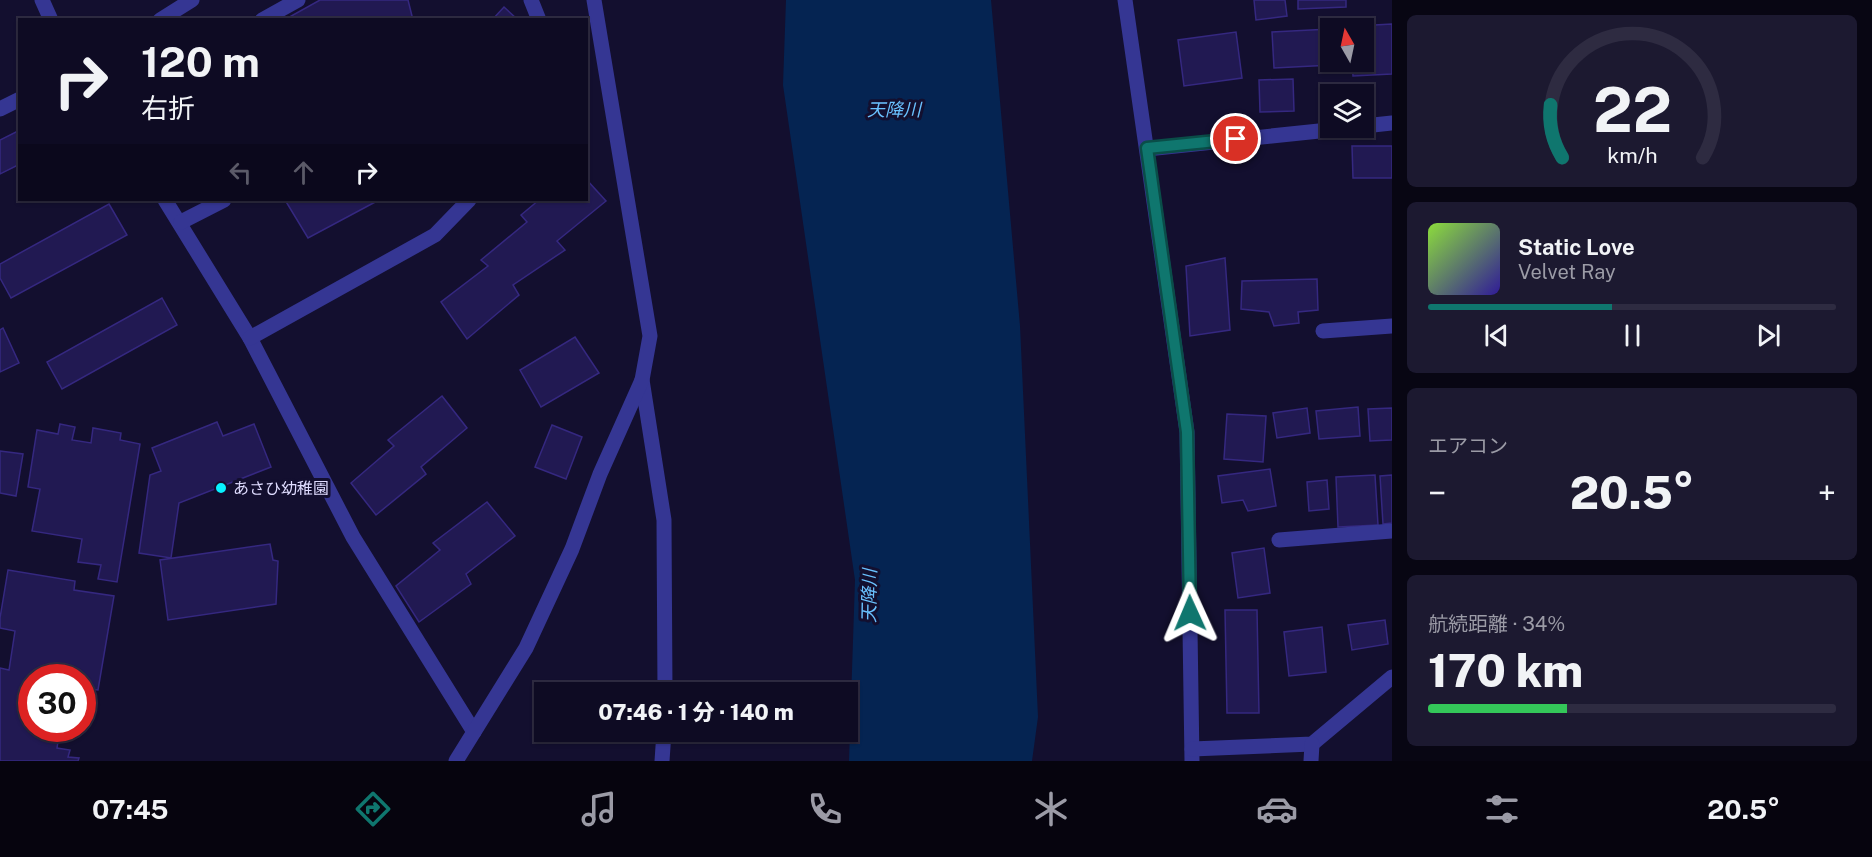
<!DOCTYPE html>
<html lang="ja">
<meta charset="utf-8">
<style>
:root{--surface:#0e0b23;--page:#1c1930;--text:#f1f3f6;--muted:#9b9ba6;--line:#2e2b41;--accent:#0f766e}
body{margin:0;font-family:"Public Sans","Noto Sans JP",sans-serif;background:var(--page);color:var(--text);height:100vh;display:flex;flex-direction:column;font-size:22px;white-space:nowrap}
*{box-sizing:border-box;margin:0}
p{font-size:20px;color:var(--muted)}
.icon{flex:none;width:33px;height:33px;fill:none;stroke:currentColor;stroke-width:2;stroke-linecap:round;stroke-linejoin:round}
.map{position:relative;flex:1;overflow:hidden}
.side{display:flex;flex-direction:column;gap:15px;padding:15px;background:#080613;width:480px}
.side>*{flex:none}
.guide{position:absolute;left:18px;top:18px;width:570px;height:183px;border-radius:0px;box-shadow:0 2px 4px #0004,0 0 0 2px var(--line);background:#0e0b23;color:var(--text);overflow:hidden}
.needle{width:39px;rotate:351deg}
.tools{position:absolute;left:1320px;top:18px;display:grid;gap:12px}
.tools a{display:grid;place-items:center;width:54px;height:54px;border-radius:0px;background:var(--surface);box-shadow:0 2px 4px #0004,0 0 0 2px var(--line);font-size:30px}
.speed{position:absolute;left:18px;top:664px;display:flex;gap:12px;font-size:30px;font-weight:700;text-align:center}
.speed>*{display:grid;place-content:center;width:78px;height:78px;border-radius:50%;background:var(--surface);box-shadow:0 2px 4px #0004,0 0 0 2px var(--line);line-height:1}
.speed .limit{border:9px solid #d22;background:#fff;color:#111}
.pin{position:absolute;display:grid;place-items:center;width:51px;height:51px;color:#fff;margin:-26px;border:3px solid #fff;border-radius:50%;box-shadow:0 2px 6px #0007}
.me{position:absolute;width:66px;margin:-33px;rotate:359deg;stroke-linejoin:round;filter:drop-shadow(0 0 4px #0008)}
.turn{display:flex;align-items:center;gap:21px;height:126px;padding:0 24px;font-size:27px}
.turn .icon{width:78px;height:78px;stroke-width:2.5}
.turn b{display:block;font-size:42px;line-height:51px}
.lanes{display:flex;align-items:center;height:57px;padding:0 24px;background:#0003;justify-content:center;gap:30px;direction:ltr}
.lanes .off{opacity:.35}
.big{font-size:45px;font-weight:800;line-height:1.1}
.side .tile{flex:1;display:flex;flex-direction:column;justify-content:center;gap:9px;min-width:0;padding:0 21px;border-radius:9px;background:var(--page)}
.side .dial{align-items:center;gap:0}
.dial svg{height:156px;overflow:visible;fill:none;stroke:var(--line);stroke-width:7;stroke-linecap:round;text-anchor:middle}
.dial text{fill:var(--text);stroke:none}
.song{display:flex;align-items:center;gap:18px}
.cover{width:72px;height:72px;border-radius:9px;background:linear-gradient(135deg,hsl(90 70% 55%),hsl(250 70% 35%))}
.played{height:6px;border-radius:3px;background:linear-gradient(90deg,var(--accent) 45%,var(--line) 45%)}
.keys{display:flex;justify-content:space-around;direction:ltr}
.heat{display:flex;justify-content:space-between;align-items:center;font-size:33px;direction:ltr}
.charge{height:9px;border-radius:4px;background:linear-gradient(90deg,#34c759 34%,var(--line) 0)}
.trip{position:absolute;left:534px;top:682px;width:324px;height:60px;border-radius:0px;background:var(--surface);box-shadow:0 2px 4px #0004,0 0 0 2px var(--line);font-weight:800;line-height:60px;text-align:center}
.tab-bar{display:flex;height:96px;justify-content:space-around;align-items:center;background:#06040e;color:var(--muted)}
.tab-bar .icon{width:42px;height:42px}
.tab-bar .current{color:var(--accent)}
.tab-bar b{font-size:27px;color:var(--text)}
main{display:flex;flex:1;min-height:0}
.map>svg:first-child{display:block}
.water{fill:#052452}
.building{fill:#211952;stroke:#352880;stroke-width:1.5}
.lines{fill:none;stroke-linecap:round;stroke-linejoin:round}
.street{stroke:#353693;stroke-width:15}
.route-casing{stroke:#0a4d48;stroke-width:15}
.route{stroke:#0f766e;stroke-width:10}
.poi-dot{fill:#08f2ff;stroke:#130f2f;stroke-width:2}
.labels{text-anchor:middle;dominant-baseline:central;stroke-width:6;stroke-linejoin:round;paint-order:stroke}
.poi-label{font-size:16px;fill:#dfdcff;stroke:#130f2f;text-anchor:start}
.water-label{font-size:18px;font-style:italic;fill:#6ac1ff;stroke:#130f2f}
</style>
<main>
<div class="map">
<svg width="1392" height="761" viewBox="0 0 1392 761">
<rect width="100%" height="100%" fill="#130f2f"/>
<polygon class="water" points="786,0 991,0 1020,326 1038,717 1032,761 849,761 855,580 783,85"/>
<g class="building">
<polygon points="320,0 408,0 413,20 284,20"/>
<polygon points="1254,0 1285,0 1287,16 1256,20"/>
<polygon points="1298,0 1346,0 1346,7 1298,9"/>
<polygon points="504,7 518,20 492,20"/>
<polygon points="1392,24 1392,74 1353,76 1352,62 1364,62 1364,28 1340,28 1340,27"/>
<polygon points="1330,29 1332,65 1274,68 1272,32"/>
<polygon points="1236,32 1242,78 1184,86 1178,40"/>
<polygon points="1293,79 1294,111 1260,112 1259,80"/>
<polygon points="20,130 20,164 0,174 0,140"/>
<polygon points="1352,146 1392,146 1392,178 1353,178"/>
<polygon points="586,179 606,201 557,241 565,250 513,285 519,295 467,339 441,302 488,266 481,260 527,222 521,215 539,200 586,200"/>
<polygon points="285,200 379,200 308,238"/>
<polygon points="109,204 127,235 11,298 0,278 0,264"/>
<polygon points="1225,258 1230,330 1190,336 1186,266"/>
<polygon points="1317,279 1318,310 1298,312 1299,323 1274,326 1269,312 1241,309 1242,281"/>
<polygon points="162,298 177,325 62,389 47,362"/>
<polygon points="3,328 19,363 0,372 0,330"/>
<polygon points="575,337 599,373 541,407 520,370"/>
<polygon points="442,396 467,428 421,467 426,474 376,515 351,483 394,446 388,440"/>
<polygon points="1358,407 1360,436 1319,439 1316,411"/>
<polygon points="1307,408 1310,433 1277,438 1273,413"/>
<polygon points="1392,408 1392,440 1370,441 1368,409"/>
<polygon points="1227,414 1266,416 1263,462 1224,459"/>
<polygon points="217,422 223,436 254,424 271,467 179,503 171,558 139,553 150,475 161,471 152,448"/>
<polygon points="60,424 75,427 72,440 91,443 93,428 121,433 120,440 140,444 117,582 98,579 101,565 78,562 82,539 32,531 40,489 28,487 37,430 58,434"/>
<polygon points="552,425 582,437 566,479 535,467"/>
<polygon points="0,451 23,454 16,496 0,493"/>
<polygon points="1270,469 1276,506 1248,511 1243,500 1222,503 1218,476"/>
<polygon points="1375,475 1378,525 1338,527 1336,477"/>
<polygon points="1392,475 1392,523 1383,524 1380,476"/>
<polygon points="1327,480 1329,509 1309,511 1307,482"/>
<polygon points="487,502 515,536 466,574 471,584 419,622 396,586 440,550 433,543"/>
<polygon points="270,544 273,560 278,561 276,604 168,620 160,560"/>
<polygon points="1264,548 1270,593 1238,598 1232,553"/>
<polygon points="8,570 75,581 74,590 114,596 98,690 90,689 84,729 82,678 32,678 32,729 60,729 57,748 70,750 68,757 79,758 78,761 0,761 0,668 9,670 15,631 0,628 0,618"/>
<polygon points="1225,610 1257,610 1259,713 1227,713"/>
<polygon points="1385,620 1388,644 1352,650 1348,625"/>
<polygon points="1322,627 1326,672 1289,676 1284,632"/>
</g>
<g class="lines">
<g class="street">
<polyline points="42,0 51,20"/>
<polyline points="531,0 539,20"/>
<polyline points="1125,0 1187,432 1192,761"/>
<polyline points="160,20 192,0"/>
<polyline points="262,20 298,0"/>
<polyline points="0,109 20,99"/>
<polyline points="1364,126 1392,123"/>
<polyline points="1147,149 1348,128"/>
<polyline points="165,200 250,338 353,537 474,732"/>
<polyline points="181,222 224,200"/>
<polyline points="1323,331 1392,326"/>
<polyline points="250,338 435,235 469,200"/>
<polyline points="642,380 664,520 665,693"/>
<polyline points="1279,540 1392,531"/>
<polyline points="1192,749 1312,744 1392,677"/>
<polyline points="456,761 526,648 572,549 600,474 642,380 650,336 594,0"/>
<polyline points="662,761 664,732"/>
<polyline points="1311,761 1312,744"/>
</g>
</g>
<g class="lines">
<g class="route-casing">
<polyline id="route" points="1190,613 1187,432 1147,148 1236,139"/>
</g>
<use href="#route" class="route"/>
</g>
<circle class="poi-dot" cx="221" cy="488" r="6"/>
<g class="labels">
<g class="poi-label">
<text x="233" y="488">あさひ幼稚園</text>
</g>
<g class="water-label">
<text x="894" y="109">天降川</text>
<text transform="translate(869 596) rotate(-89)">天降川</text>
</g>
</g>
</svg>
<div class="tools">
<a><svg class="needle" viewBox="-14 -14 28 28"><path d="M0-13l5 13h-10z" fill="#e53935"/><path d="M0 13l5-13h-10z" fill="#9b9ba6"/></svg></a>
<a><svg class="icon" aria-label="layers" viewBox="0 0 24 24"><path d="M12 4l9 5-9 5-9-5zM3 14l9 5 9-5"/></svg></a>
</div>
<div class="speed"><div class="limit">30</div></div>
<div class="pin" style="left:1236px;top:139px;background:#d93025"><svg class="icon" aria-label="arrive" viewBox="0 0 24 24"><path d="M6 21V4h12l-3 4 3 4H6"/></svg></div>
<svg class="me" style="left:1190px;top:613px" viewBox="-20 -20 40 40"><path d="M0-17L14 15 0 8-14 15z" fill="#0f766e" stroke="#fff" stroke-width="4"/></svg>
<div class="trip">07:46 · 1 分 · 140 m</div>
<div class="guide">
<div class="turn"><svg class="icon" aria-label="right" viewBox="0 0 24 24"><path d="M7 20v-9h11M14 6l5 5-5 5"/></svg><div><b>120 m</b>右折</div></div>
<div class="lanes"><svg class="icon off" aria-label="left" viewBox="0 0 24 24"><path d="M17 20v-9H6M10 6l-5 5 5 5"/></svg><svg class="icon off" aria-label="ahead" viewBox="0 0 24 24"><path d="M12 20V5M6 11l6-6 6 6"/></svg><svg class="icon" aria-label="right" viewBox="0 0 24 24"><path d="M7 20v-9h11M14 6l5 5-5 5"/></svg></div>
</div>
</div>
<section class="side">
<div class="tile dial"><svg viewBox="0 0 100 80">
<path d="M14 69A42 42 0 1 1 86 69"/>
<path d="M14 69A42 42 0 0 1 8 42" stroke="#0f766e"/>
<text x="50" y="56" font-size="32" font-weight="700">22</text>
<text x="50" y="72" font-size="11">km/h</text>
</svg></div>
<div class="tile">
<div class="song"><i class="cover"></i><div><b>Static Love</b><p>Velvet Ray</p></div></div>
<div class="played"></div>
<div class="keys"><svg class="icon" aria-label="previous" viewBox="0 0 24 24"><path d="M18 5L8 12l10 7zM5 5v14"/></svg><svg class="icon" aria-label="pause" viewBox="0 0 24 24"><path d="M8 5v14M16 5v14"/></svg><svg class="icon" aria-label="next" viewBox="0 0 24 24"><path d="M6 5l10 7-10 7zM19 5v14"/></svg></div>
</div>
<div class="tile"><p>エアコン</p>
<div class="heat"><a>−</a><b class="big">20.5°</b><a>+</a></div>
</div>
<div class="tile"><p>航続距離 · 34%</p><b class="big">170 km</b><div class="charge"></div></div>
</section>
</main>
<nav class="tab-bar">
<b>07:45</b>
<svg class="icon current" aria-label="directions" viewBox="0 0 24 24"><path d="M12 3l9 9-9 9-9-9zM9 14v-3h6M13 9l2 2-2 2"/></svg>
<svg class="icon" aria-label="music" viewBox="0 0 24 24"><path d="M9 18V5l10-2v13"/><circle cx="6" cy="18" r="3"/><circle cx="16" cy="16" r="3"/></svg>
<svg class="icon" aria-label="phone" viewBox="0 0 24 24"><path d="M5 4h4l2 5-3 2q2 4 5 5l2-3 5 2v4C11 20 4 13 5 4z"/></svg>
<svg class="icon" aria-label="climate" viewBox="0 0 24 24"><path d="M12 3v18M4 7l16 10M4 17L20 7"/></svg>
<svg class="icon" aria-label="car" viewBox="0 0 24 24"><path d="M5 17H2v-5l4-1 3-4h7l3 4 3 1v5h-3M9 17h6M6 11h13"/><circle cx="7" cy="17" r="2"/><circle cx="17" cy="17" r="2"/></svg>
<svg class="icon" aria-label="filters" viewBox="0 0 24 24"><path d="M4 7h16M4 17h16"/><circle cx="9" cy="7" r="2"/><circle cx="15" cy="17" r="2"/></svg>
<b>20.5°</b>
</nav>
